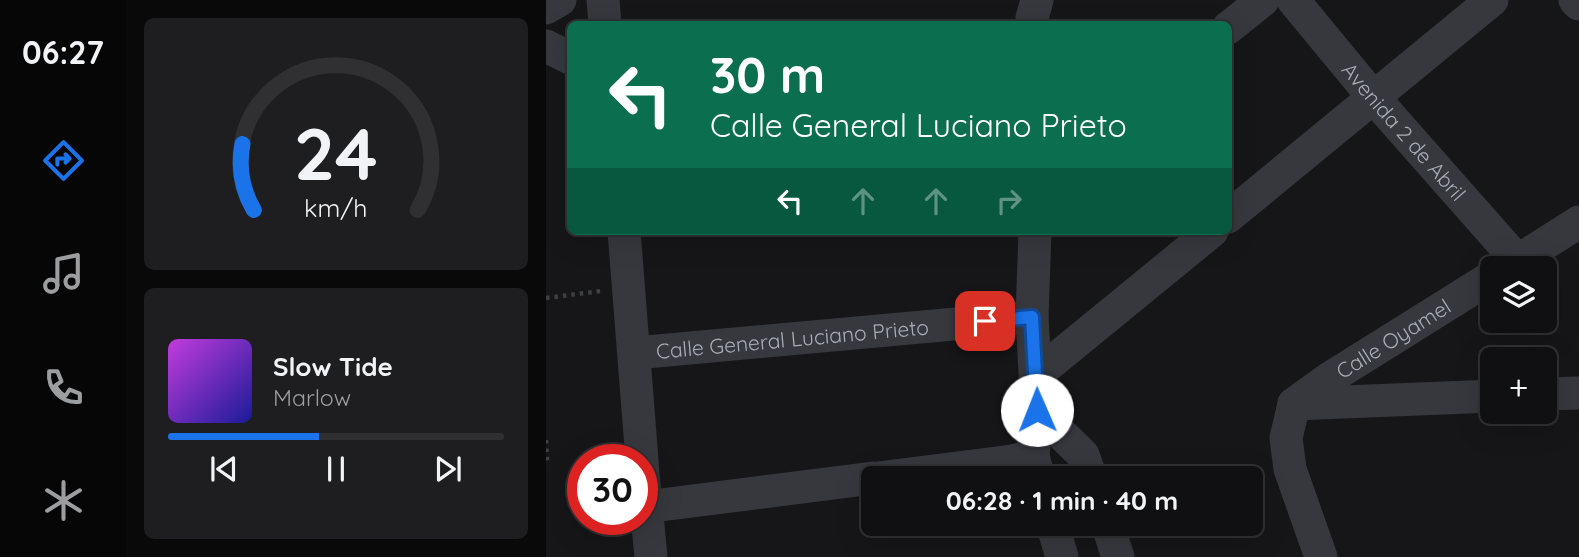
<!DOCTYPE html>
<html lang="es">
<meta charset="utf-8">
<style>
:root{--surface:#101012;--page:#1e1e20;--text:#f1f3f6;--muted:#9c9d9f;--line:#303032;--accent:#1a73e8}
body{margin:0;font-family:Quicksand,sans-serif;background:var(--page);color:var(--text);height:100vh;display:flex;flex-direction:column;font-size:26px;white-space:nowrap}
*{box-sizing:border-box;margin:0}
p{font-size:23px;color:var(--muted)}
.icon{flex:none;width:38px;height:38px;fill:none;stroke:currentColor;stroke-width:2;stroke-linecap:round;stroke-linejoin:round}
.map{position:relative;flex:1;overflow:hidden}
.drawer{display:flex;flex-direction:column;gap:18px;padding:18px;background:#09090a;width:420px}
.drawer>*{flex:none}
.top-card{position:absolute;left:21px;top:21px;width:665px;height:214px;border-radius:10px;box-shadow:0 7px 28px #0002,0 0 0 2px var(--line);background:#0b6e4f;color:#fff;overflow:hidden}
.fabs{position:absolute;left:934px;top:256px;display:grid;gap:14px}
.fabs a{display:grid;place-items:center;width:77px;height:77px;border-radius:10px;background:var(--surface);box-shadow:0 7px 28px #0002,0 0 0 2px var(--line);font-size:35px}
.speed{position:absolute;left:21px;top:444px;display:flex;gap:14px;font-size:35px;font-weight:700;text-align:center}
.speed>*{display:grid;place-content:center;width:91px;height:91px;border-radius:50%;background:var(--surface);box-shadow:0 7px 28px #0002,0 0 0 2px var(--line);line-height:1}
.speed .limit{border:10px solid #d22;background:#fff;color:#111}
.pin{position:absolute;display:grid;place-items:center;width:60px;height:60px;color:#fff;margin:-30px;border-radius:14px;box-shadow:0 4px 10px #0006}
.me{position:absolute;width:77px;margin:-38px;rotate:359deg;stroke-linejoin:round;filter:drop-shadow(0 0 5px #0008)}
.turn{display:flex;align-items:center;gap:24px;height:147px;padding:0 28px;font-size:32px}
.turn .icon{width:91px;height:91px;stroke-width:2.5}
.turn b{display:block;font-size:49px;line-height:60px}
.lanes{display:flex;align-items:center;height:66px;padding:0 28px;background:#0003;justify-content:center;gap:35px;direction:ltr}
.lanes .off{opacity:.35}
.drawer .tile{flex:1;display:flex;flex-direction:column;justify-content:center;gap:10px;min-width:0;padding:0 24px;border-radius:10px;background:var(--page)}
.drawer .dial{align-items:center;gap:0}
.dial svg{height:182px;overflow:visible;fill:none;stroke:var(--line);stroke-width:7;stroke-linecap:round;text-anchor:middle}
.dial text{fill:var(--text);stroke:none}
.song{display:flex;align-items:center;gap:21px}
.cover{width:84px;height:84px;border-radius:10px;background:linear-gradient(135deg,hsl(290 70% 55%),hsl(240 70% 35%))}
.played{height:7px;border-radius:4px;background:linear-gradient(90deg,var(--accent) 45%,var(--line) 45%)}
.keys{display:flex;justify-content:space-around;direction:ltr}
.trip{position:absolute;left:315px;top:466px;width:402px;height:70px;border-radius:10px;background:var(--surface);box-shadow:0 7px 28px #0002,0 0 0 2px var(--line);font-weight:700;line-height:70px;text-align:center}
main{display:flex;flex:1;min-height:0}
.menu{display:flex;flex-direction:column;width:126px;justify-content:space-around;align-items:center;background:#060607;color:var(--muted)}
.menu .icon{width:49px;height:49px}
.menu .selected{color:var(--accent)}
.menu b{font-size:32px;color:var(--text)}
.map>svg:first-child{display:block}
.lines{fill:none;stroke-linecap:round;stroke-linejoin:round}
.path{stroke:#3d3f44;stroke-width:4.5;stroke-dasharray:3.5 5;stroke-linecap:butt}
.minor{stroke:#37383d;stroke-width:33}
.route-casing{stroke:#114b97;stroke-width:18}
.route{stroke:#1a73e8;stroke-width:12}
.labels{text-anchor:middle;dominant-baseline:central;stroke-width:7;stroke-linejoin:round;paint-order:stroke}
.street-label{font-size:21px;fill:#a8adb8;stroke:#111113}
</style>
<main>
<nav class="menu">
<b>06:27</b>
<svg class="icon selected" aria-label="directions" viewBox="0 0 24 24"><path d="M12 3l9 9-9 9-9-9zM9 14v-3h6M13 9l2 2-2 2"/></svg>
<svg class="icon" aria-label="music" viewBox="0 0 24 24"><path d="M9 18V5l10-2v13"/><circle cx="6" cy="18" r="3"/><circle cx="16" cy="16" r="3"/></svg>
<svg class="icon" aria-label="phone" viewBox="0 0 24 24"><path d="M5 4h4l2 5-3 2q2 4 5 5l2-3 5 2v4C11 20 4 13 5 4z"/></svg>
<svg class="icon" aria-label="climate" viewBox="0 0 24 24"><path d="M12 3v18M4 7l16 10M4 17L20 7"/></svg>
</nav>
<section class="drawer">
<div class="tile dial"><svg viewBox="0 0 100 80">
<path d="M14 69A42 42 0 1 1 86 69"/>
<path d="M14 69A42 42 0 0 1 9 40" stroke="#1a73e8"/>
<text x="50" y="56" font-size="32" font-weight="700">24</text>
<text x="50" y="72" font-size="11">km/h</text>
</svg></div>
<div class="tile">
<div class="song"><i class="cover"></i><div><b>Slow Tide</b><p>Marlow</p></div></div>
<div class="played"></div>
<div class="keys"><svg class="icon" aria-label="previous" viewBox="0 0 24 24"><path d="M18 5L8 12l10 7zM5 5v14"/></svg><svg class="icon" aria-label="pause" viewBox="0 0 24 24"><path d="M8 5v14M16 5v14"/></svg><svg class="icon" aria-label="next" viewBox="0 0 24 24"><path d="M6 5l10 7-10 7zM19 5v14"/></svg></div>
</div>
</section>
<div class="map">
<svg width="1033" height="557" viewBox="0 0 1033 557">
<rect width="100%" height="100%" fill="#161618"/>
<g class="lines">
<g class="path">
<polyline points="0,298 55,291"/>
<polyline points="0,440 1,461"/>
</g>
<g class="minor">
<polyline points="57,0 59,24"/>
<path id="s1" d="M747 0 828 98 971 260"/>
<polyline points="1029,0 1033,4"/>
<polyline points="0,8 14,0"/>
<polyline points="487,24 486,18 491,0"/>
<polyline points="682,28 717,0"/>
<polyline points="0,46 24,58"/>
<polyline points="682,217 946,0"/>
<polyline points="78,231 96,460"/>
<polyline points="489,231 486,317 491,410 487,456 493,478"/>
<polyline points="960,268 1033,222"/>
<path id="s2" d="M89 353 486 317"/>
<polyline points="490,375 666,231"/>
<polyline points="999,394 1033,393"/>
<path id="s3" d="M748 404 784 378 947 276"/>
<polyline points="748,404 947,396"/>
<polyline points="748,404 740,438 744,469 775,557"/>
<polyline points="491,410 537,455 545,478"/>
<polyline points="96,463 105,557"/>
<polyline points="332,478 466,461 487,456"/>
<polyline points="99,507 327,478"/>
<polyline points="506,523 516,557"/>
<polyline points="561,523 572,557"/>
</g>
</g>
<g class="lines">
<g class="route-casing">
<polyline id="route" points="439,321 486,317 491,410"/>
</g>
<use href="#route" class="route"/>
</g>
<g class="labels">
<g class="street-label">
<text stroke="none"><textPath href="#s1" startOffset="172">Avenida 2 de Abril</textPath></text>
<text stroke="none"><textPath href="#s2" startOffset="158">Calle General Luciano Prieto</textPath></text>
<text stroke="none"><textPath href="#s3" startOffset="119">Calle Oyamel</textPath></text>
</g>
</g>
</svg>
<div class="fabs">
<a><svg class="icon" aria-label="layers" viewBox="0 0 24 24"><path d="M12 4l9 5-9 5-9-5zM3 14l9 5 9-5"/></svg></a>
<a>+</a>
</div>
<div class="speed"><div class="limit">30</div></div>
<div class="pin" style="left:439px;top:321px;background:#d93025"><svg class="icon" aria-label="arrive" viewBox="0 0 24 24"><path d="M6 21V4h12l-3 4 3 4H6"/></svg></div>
<svg class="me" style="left:491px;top:410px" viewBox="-20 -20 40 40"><circle r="19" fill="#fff"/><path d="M0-13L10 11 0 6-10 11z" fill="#1a73e8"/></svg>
<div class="trip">06:28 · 1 min · 40 m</div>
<div class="top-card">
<div class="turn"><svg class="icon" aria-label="left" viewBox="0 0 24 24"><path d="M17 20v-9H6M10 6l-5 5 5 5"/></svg><div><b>30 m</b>Calle General Luciano Prieto</div></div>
<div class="lanes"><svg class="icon" aria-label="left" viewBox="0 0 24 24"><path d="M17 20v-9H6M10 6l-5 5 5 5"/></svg><svg class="icon off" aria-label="ahead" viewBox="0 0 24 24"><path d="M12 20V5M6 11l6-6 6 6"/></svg><svg class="icon off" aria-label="ahead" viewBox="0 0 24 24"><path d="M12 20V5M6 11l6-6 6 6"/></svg><svg class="icon off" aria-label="right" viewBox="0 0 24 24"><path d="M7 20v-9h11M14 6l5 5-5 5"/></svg></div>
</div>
</div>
</main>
